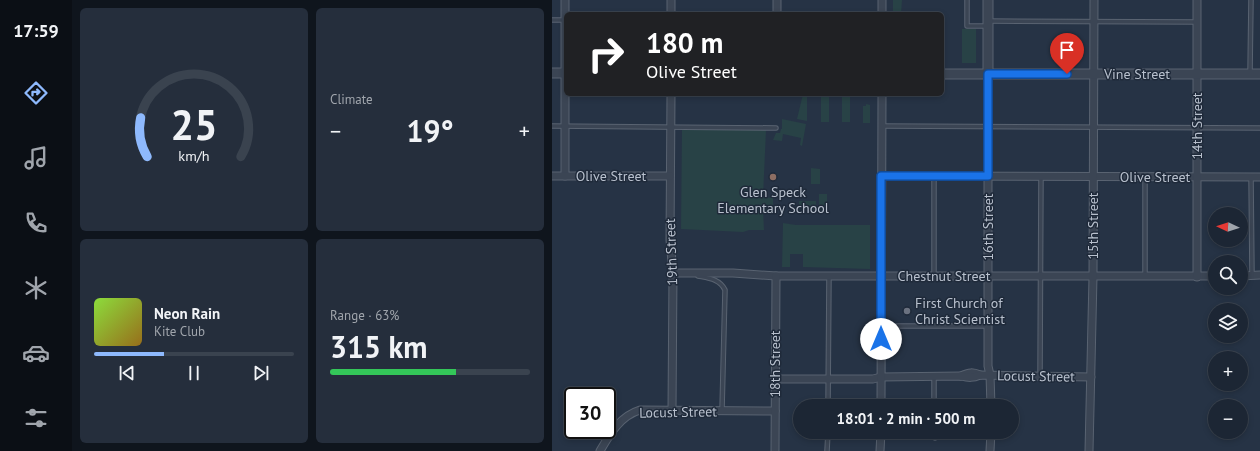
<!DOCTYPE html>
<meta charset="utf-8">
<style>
:root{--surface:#1c2634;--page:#252e3c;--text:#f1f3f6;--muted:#a0a5ac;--line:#3a434f;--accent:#8eb9fd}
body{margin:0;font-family:"PT Sans",sans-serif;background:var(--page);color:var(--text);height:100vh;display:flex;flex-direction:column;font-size:15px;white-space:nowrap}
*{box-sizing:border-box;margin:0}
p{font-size:13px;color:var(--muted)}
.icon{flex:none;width:22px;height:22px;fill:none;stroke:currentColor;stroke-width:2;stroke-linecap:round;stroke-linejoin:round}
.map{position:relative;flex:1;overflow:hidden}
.panel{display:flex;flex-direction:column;gap:8px;padding:8px;background:#0f151d;width:480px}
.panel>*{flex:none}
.guide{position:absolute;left:12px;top:12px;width:380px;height:84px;border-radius:6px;box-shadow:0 2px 6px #0003,0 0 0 1px var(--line);background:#202124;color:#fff;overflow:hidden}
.needle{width:26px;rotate:274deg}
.tools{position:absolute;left:656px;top:207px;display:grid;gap:8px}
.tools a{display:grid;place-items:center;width:40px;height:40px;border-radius:50%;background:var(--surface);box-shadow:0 2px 6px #0003,0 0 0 1px var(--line);font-size:20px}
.speed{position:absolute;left:12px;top:387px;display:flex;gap:8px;font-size:20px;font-weight:700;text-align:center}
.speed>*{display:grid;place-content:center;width:52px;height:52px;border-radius:50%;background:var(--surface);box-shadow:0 2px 6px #0003,0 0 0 1px var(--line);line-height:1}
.speed .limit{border:2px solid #111;border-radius:6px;background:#fff;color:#111}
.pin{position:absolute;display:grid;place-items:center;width:34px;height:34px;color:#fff;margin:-41px -17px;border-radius:50% 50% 50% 0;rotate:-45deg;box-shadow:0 0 4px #0007}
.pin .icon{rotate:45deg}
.me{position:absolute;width:44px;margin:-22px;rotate:0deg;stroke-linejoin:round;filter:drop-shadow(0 0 3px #0008)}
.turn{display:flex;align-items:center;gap:14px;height:84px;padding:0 16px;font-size:18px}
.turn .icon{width:52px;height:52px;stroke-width:2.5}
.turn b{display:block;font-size:28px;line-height:34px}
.big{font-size:30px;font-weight:700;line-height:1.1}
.panel .tile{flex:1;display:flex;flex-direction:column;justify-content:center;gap:6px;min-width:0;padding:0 14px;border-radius:6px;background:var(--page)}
.panel .dial{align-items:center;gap:0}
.dial svg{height:104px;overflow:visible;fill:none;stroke:var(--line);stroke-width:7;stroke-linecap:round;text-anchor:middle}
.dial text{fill:var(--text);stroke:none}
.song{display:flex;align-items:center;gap:12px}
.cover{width:48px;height:48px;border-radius:6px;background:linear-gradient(135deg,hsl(90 70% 55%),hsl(40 70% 35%))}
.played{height:4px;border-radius:2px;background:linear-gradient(90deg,var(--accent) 35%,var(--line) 35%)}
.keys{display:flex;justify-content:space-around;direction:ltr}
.heat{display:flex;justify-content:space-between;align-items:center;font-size:22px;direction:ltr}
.charge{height:6px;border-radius:3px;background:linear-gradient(90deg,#34c759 63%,var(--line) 0)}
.panel .tiles{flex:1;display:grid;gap:8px;grid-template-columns:repeat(2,1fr)}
.trip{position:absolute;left:241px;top:399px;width:226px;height:40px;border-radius:20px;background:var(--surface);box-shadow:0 2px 6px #0003,0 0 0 1px var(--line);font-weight:700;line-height:40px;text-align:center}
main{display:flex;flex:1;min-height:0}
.menu{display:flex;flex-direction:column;width:72px;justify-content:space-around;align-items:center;background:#0b0f15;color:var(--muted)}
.menu .icon{width:28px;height:28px}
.menu .selected{color:var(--accent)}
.menu b{font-size:18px;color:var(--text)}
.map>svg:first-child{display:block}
.green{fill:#284246}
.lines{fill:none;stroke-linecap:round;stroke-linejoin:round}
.service-casing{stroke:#596371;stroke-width:5.5}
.minor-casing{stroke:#596371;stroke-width:9}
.tertiary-casing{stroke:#596371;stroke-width:11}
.service{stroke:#3b4554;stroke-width:3.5}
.minor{stroke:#3b4554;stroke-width:7}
.tertiary{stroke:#3b4554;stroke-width:9}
.route-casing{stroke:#114b97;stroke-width:10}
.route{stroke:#1a73e8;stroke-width:7}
.education-dot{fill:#8d6e63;stroke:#1f2a3a;stroke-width:1.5}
.worship-dot{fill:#6b7280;stroke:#1f2a3a;stroke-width:1.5}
.labels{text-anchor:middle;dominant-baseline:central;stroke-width:3;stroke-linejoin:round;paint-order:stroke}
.street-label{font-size:14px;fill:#b8c0cd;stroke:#1f2a3a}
.poi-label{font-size:14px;fill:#b8c0cd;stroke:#1f2a3a}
</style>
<main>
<nav class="menu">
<b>17:59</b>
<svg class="icon selected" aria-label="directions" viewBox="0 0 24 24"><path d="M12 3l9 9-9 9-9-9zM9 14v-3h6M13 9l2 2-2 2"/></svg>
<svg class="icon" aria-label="music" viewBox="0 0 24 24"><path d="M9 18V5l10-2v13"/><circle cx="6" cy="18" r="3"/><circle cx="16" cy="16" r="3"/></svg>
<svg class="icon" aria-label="phone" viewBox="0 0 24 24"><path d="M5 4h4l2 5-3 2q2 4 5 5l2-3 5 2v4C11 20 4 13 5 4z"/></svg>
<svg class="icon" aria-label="climate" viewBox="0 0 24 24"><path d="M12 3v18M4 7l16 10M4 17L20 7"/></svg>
<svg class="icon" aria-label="car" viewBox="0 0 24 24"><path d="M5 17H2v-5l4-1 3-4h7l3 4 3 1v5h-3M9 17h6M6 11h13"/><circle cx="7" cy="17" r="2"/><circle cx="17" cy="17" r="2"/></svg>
<svg class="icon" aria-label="filters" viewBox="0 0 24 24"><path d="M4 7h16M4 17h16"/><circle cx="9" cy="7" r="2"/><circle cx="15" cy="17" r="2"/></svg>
</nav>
<section class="panel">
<div class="tiles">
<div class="tile dial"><svg viewBox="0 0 100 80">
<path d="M14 69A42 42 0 1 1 86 69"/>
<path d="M14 69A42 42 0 0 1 9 39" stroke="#8eb9fd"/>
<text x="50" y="56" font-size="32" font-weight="700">25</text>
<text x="50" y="72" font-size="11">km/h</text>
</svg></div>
<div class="tile"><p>Climate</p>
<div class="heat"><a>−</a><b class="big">19°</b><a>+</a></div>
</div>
<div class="tile">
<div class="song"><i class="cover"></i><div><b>Neon Rain</b><p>Kite Club</p></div></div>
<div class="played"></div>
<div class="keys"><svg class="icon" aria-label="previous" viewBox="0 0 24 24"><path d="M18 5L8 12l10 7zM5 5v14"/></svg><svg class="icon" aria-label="pause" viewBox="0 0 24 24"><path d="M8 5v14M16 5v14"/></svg><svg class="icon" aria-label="next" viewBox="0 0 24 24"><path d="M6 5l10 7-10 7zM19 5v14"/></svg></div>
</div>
<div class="tile"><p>Range · 63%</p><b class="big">315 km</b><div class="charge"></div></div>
</div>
</section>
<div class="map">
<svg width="708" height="451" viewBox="0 0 708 451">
<rect width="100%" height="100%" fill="#263345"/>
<g class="green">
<polygon points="341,0 350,0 349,14 341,14"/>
<rect x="410" y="29" width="14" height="34"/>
<polygon points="251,94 255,94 255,121 245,119"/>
<rect x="269" y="94" width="8" height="28"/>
<rect x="290" y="94" width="8" height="28"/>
<polygon points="314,104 318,105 318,123 311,123 311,106 314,106"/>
<polygon points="230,119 254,124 250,146 248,145 249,138 231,134 230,141 221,140 224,133 228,133 229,129 230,129"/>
<polygon points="130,130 214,130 211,197 221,198 221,210 211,210 212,230 197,230 191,232 129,229"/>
<polygon points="259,168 268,169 268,184 259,184"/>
<rect x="267" y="194" width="8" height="18"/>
<polygon points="247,201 264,201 264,210 247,209"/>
<polygon points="231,223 244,225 318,225 318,269 251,267 251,254 238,254 238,267 230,267"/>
</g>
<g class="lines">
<g class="service-casing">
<g id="service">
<polyline points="415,0 415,26 436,26"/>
<polyline points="0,20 13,20"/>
<polyline points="437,21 645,22"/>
<polyline points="698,73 699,0"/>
<polyline points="0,126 224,128"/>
<polyline points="330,126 708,128"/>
<polyline points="699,177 700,275"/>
<path d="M146 276C156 278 168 279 173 290L170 410"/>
<polyline points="382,276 382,176"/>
<polyline points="593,276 593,177"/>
<polyline points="329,326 436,326"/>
<polyline points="382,376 382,406"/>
<polyline points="488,376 489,176"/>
<polyline points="276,406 277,276"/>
<polyline points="383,432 383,438"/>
<polyline points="275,451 276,432"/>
</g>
</g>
<g class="minor-casing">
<g id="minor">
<polyline points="13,0 13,176"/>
<polyline points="225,0 225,14"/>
<polyline points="119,14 119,0"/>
<polyline points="330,14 330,0"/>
<polyline points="436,74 436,366 438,375 439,406"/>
<polyline points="119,94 118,240 121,273 120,410"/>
<polyline points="0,176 118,176"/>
<polyline points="329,176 708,177"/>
<polyline points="121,273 181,273 224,276 663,276"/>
<polyline points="689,276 708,275"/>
<polyline points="645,277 645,0"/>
<path d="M409 376C417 372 421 372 428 375"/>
<path d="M223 379H321L329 377 409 376C417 378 421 378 428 375L539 377"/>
<polyline points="329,406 330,94"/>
<path d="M48 451C58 434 68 416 88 410L223 411"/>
<polyline points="223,451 224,276"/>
<polyline points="328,451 329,432"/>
<polyline points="438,451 439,432"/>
<polyline points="537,451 541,277 542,0"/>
</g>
</g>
<g class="tertiary-casing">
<g id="tertiary">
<polyline points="0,73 14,73"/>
<polyline points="390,74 708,74"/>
<polyline points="436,74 436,0"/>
</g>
</g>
<use href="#service" class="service"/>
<use href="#minor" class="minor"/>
<use href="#tertiary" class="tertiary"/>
</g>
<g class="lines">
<g class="route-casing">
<polyline id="route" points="329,339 329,176 436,176 436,74 515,74"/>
</g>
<use href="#route" class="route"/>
</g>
<circle class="education-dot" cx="221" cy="177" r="4"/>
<circle class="worship-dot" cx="355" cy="311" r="4"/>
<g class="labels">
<g class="street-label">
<text x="585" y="74">Vine Street</text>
<text transform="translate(645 126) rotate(-90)">14th Street</text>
<text x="59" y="176">Olive Street</text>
<text x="603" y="177">Olive Street</text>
<text transform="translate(541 226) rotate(-90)">15th Street</text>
<text transform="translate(436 227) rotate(-90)">16th Street</text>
<text transform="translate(119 252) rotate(-92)">19th Street</text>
<text x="392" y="276">Chestnut Street</text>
<text transform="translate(223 364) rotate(-90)">18th Street</text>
<text transform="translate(484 376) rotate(1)">Locust Street</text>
<text transform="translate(126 412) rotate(-1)">Locust Street</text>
</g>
<g class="poi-label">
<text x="221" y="192">Glen Speck<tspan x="221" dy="16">Elementary School</tspan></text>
<text x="363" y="303" text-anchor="start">First Church of<tspan x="363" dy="16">Christ Scientist</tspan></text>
</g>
</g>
</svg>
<div class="tools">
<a><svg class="needle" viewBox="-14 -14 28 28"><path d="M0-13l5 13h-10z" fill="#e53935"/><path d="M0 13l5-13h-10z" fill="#a0a5ac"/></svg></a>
<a><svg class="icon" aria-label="search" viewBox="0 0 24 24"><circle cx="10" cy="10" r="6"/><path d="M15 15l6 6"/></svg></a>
<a><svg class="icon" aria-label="layers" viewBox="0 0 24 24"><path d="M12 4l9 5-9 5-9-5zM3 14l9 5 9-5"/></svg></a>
<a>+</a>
<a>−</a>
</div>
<div class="speed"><div class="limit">30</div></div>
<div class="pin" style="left:515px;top:74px;background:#d93025"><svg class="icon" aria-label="arrive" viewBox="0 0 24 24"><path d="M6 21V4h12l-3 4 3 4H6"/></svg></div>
<svg class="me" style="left:329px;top:339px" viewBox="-20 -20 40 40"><circle r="19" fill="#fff"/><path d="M0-13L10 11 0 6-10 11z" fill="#1a73e8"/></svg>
<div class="trip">18:01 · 2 min · 500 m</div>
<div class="guide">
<div class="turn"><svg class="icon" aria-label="right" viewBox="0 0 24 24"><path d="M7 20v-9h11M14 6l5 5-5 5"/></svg><div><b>180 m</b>Olive Street</div></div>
</div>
</div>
</main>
